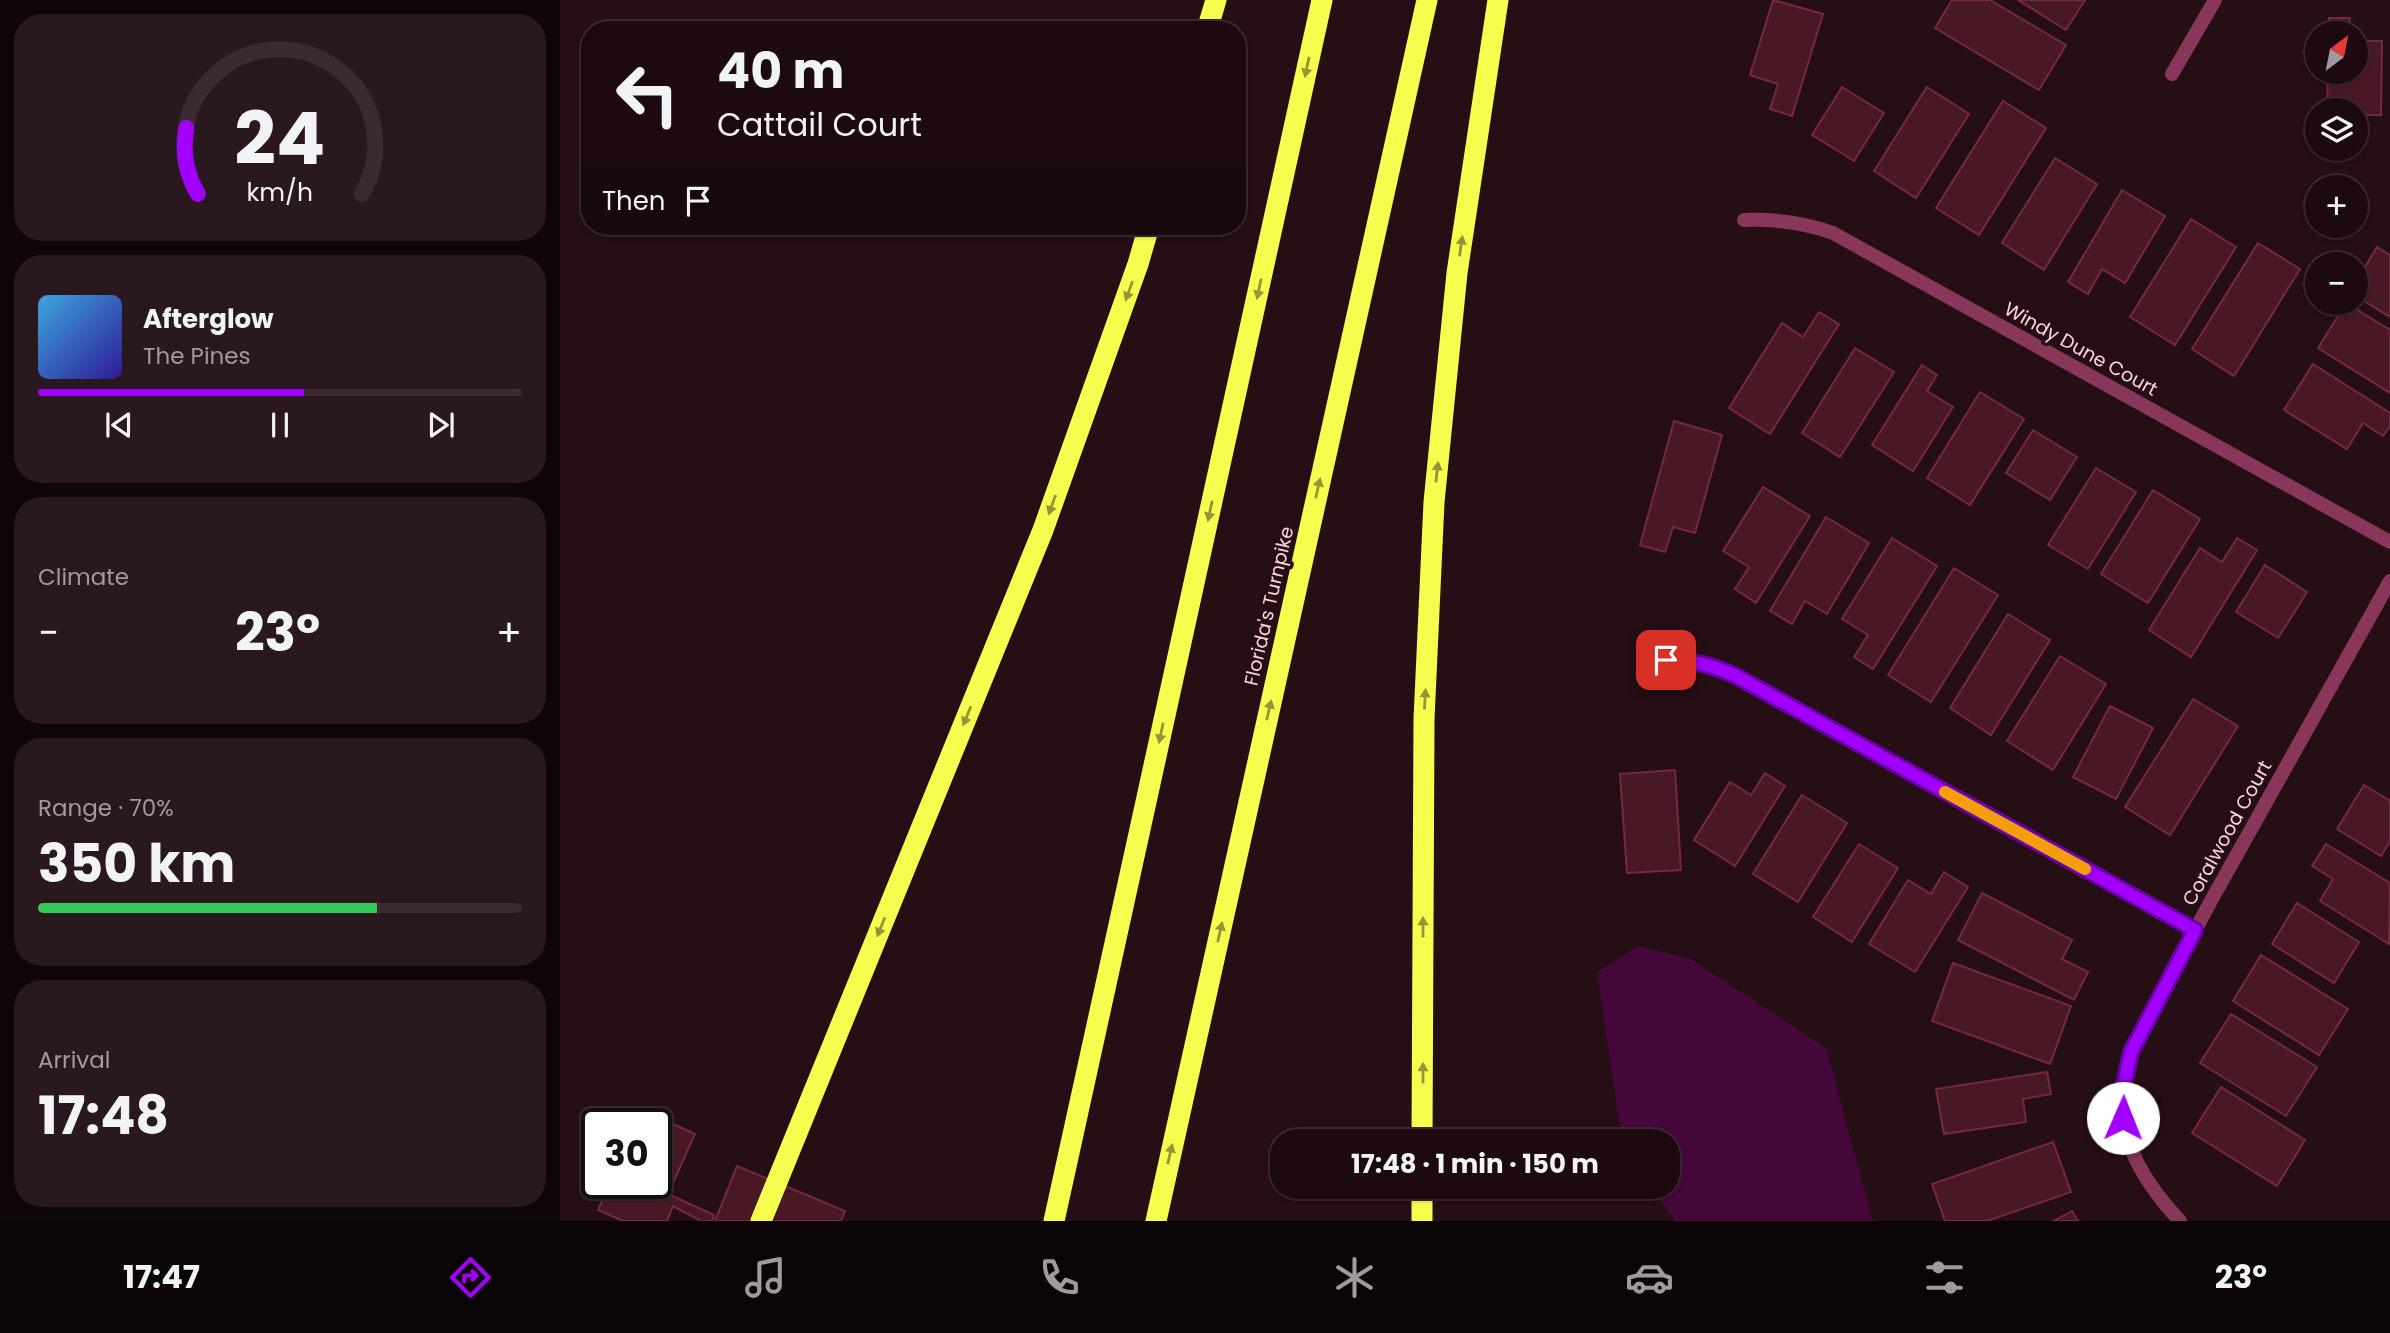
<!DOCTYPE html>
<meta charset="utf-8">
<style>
:root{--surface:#1c0a10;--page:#29181e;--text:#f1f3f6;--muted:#a09a9f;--line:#3a2b30;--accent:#a100fe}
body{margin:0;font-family:Poppins,sans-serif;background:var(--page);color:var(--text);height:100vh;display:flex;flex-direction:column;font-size:26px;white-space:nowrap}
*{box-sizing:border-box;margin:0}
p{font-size:23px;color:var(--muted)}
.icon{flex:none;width:38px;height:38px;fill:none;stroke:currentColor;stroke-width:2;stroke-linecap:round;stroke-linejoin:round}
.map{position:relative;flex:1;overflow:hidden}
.sheet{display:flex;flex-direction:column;gap:14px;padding:14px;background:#0f0609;width:560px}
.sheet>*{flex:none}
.hud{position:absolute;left:21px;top:21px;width:665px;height:214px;border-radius:28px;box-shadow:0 2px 5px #0004,0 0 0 2px var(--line);background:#1c0a10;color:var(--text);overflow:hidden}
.needle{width:46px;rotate:32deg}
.tools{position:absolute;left:1745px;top:21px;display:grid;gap:14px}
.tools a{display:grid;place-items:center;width:63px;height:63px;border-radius:50%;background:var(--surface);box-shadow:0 2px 5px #0004,0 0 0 2px var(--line);font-size:35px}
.speed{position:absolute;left:21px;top:1108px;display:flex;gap:14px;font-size:35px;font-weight:700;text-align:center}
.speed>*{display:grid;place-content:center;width:91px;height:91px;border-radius:50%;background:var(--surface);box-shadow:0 2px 5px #0004,0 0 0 2px var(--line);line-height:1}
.speed .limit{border:4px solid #111;border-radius:10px;background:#fff;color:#111}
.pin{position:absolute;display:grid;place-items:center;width:60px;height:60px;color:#fff;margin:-30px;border-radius:14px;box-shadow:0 4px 10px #0006}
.me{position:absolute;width:77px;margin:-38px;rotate:1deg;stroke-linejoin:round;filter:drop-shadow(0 0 5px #0008)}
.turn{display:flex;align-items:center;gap:24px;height:147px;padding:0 21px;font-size:32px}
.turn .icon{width:91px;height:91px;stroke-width:2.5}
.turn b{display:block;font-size:49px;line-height:60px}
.then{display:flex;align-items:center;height:66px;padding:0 21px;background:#0003;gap:14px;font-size:26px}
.big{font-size:52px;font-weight:700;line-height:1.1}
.sheet .tile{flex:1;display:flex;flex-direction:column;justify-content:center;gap:10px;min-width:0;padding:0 24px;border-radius:28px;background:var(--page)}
.sheet .dial{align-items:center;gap:0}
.dial svg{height:182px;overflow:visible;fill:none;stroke:var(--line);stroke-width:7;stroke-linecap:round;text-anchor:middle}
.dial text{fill:var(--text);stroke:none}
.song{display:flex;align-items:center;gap:21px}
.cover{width:84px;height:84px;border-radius:10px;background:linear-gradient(135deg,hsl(200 70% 55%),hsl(250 70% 35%))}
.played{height:7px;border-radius:4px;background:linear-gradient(90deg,var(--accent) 55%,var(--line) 55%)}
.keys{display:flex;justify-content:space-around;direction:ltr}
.heat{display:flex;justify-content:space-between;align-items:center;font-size:38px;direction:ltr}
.charge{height:10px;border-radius:5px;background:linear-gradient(90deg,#34c759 70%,var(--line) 0)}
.trip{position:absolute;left:710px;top:1129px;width:410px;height:70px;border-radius:28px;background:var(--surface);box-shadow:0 2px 5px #0004,0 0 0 2px var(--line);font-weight:700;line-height:70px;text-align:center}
.tab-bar{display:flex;height:112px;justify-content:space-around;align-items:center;background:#0b0406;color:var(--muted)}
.tab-bar .icon{width:49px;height:49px}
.tab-bar .active{color:var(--accent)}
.tab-bar b{font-size:32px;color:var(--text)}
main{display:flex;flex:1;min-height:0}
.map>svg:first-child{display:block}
.water{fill:#46073b}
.building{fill:#491825;stroke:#76293e;stroke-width:2}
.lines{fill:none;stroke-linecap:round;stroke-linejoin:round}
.minor{stroke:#883659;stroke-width:14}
.motorway{stroke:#f5ff4e;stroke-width:21}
.oneway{fill:#989334}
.route-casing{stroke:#6900a5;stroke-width:18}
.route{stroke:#a100fe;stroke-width:12}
.slow{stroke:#f59e0b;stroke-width:12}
.labels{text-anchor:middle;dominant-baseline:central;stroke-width:7;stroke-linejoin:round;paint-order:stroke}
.street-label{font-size:19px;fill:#ffd3e2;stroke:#260e15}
</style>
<main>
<section class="sheet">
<div class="tile dial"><svg viewBox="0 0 100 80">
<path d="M14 69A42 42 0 1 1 86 69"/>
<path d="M14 69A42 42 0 0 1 9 40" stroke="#a100fe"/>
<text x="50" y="56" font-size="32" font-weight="700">24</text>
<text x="50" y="72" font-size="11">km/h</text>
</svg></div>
<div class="tile">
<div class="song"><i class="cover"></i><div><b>Afterglow</b><p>The Pines</p></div></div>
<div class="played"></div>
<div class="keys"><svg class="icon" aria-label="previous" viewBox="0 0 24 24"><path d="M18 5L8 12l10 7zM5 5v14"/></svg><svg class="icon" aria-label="pause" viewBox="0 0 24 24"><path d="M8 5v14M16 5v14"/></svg><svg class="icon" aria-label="next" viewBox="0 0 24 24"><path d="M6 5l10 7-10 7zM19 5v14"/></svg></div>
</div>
<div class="tile"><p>Climate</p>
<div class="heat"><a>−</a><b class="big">23°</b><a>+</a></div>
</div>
<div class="tile"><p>Range · 70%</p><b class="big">350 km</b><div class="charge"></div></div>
<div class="tile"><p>Arrival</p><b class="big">17:48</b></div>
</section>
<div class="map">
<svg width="1830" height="1221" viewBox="0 0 1830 1221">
<rect width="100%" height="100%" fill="#260e15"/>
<polygon class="water" points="1079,946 1131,959 1266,1048 1313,1221 1116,1221 1089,1187 1108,1186 1108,1141 1062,1141 1037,972"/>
<g class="building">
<polygon points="1213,0 1263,14 1232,116 1210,109 1218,84 1190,75"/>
<polygon points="1392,0 1430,0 1506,45 1479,90 1375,28"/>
<polygon points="1458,0 1525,0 1506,30"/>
<polygon points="1769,18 1790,18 1789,33 1769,33"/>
<polygon points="1796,41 1822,41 1821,115 1796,115 1796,110 1767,110 1768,72 1796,72"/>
<polygon points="1282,87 1324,113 1294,161 1252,135"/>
<polygon points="1367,87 1409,114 1356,198 1314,171"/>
<polygon points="1443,101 1486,128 1419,235 1376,208"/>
<polygon points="1495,158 1537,184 1484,270 1442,243"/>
<polygon points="1562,190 1605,216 1565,283 1542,269 1528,294 1508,282"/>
<polygon points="1631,219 1676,247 1615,345 1570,317"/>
<polygon points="1698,243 1740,269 1674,376 1632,349"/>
<polygon points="1817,247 1830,255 1830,317 1796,296 1796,282"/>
<polygon points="1786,303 1830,330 1830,393 1758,348"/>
<polygon points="1259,312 1279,324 1210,434 1169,408 1222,323 1243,337"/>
<polygon points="1295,348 1334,372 1280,457 1242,433"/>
<polygon points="1753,364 1830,413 1830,426 1823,436 1803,423 1787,449 1724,410"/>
<polygon points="1362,365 1377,375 1367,391 1393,407 1353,471 1312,445"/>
<polygon points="1420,392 1464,419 1410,505 1367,478"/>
<polygon points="1114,421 1162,435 1135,533 1113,527 1105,552 1080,545"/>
<polygon points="1473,430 1517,457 1490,500 1446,473"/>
<polygon points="1536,468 1576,492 1528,569 1488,545"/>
<polygon points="1203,487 1250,516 1196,603 1175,589 1189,567 1163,551"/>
<polygon points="1593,490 1640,519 1588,603 1541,574"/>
<polygon points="1266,517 1309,543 1267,614 1245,601 1232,624 1210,611"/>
<polygon points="1332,538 1377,566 1313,669 1294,657 1308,635 1282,619"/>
<polygon points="1677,538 1697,550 1631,657 1589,630 1640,548 1662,562"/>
<polygon points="1705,565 1747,592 1718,638 1676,612"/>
<polygon points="1394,568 1438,595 1371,702 1328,675"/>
<polygon points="1448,614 1490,640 1431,735 1390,708"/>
<polygon points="1500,656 1546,684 1493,770 1447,741"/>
<polygon points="1633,699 1678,726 1610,835 1565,807"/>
<polygon points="1550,706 1593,728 1556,799 1513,777"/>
<polygon points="1115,770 1121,870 1067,873 1060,774"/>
<polygon points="1205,773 1225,786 1175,866 1134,840 1170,782 1191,795"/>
<polygon points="1804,785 1830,801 1830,841 1821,856 1777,829"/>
<polygon points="1242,795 1287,823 1238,902 1193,874"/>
<polygon points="1299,844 1338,868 1292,942 1253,917"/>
<polygon points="1766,844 1830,883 1829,944 1760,901 1773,879 1752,866"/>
<polygon points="1384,872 1408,887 1355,972 1309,944 1348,880 1371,894"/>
<polygon points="1422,893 1512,940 1502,959 1528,972 1514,1000 1398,940"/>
<polygon points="1737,903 1799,942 1774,983 1712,944"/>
<polygon points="1701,955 1788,1009 1759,1055 1673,1001"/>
<polygon points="1393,963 1511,1006 1490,1064 1372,1021"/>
<polygon points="1671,1014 1757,1067 1726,1116 1640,1063"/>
<polygon points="1487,1072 1491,1094 1463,1099 1466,1122 1384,1134 1376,1089"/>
<polygon points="1661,1087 1745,1140 1717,1186 1632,1133"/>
<polygon points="82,1110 135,1134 108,1194 154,1215 152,1221 141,1221 113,1206 107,1221 63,1221 38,1210 50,1183 96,1183 96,1124 76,1124"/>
<polygon points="1493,1142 1511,1192 1427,1221 1385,1221 1372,1184"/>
<polygon points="177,1166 285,1211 281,1221 155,1221"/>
<polygon points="1512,1211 1518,1221 1494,1221"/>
</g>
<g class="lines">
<g class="minor">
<polyline points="1612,74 1655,0"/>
<path d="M1184 220C1216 219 1243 222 1273 233L1830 542"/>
<path d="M1085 662C1119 658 1145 662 1176 676L1635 930"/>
<path d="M1620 1221C1587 1186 1560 1145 1562 1095 1564 1055 1586 1021 1604 988 1620 958 1636 929 1652 899 1711 793 1771 687 1830 581"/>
</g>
<g class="motorway">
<polyline points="647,30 656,0"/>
<polyline points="862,1141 864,719 874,502 897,273 938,0"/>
<polyline points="201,1221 483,530 578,264 589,226"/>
<polyline points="494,1221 762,0"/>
<polyline points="596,1221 867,0"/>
<polyline points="862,1221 862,1186"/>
</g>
</g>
<defs><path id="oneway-solid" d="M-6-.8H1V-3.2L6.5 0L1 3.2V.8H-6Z" transform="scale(1.75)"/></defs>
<g class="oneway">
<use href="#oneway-solid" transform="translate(747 67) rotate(102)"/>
<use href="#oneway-solid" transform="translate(901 246) rotate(-82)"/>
<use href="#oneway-solid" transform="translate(699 289) rotate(102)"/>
<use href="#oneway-solid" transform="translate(569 291) rotate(110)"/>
<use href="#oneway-solid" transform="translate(877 472) rotate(-84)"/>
<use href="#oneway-solid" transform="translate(758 488) rotate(-77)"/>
<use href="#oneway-solid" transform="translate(492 505) rotate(110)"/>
<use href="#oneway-solid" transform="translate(650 511) rotate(102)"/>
<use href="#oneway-solid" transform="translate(865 699) rotate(-87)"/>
<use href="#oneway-solid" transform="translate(709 710) rotate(-77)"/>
<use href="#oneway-solid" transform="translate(407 716) rotate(112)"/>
<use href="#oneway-solid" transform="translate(601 733) rotate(102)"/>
<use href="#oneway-solid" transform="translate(321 927) rotate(112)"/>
<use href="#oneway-solid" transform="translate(863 927) rotate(-90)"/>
<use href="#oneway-solid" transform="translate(660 932) rotate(-77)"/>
<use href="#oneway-solid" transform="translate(863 1073) rotate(-90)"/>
<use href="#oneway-solid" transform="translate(610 1154) rotate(-77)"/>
</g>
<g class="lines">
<g class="route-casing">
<path id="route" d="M1106 660C1132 660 1152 665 1176 676L1635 930 1571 1052 1562 1094 1563 1118"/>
</g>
<use href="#route" class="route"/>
<polyline class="slow" points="1385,792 1525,869"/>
</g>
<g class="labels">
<g class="street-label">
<text transform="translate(1521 349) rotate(29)">Windy Dune Court</text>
<text transform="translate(709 606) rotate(-77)">Florida's Turnpike</text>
<text transform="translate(1667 833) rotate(-61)">Coralwood Court</text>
</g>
</g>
</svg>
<div class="tools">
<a><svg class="needle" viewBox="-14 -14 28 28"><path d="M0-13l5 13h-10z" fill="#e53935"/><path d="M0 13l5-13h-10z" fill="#a09a9f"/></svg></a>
<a><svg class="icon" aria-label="layers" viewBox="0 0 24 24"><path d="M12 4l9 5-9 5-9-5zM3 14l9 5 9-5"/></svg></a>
<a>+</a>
<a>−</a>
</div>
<div class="speed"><div class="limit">30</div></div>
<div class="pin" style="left:1106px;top:660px;background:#d93025"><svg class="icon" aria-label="arrive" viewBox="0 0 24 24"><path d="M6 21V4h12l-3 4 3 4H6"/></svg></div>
<svg class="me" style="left:1563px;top:1118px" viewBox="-20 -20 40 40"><circle r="19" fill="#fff"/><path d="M0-13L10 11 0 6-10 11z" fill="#a100fe"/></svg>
<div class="trip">17:48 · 1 min · 150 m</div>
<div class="hud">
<div class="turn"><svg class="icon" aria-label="left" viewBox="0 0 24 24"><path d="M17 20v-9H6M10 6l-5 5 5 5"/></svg><div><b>40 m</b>Cattail Court</div></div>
<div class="then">Then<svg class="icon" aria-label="arrive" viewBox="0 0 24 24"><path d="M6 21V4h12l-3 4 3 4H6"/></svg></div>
</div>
</div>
</main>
<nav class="tab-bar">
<b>17:47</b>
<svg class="icon active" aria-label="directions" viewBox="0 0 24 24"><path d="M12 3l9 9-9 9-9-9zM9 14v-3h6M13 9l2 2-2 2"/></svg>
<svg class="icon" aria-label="music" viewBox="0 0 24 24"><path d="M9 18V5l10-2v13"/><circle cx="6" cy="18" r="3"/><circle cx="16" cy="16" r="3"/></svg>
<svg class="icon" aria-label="phone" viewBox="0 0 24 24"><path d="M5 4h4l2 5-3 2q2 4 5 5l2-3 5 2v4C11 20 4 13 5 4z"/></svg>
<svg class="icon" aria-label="climate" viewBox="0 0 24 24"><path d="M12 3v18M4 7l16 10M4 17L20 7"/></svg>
<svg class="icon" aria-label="car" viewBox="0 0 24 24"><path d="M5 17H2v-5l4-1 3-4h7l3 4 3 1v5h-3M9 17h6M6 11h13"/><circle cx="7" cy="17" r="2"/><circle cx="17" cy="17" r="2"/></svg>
<svg class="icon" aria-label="filters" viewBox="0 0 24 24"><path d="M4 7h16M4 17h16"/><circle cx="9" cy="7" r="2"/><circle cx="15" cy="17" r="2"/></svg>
<b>23°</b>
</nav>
